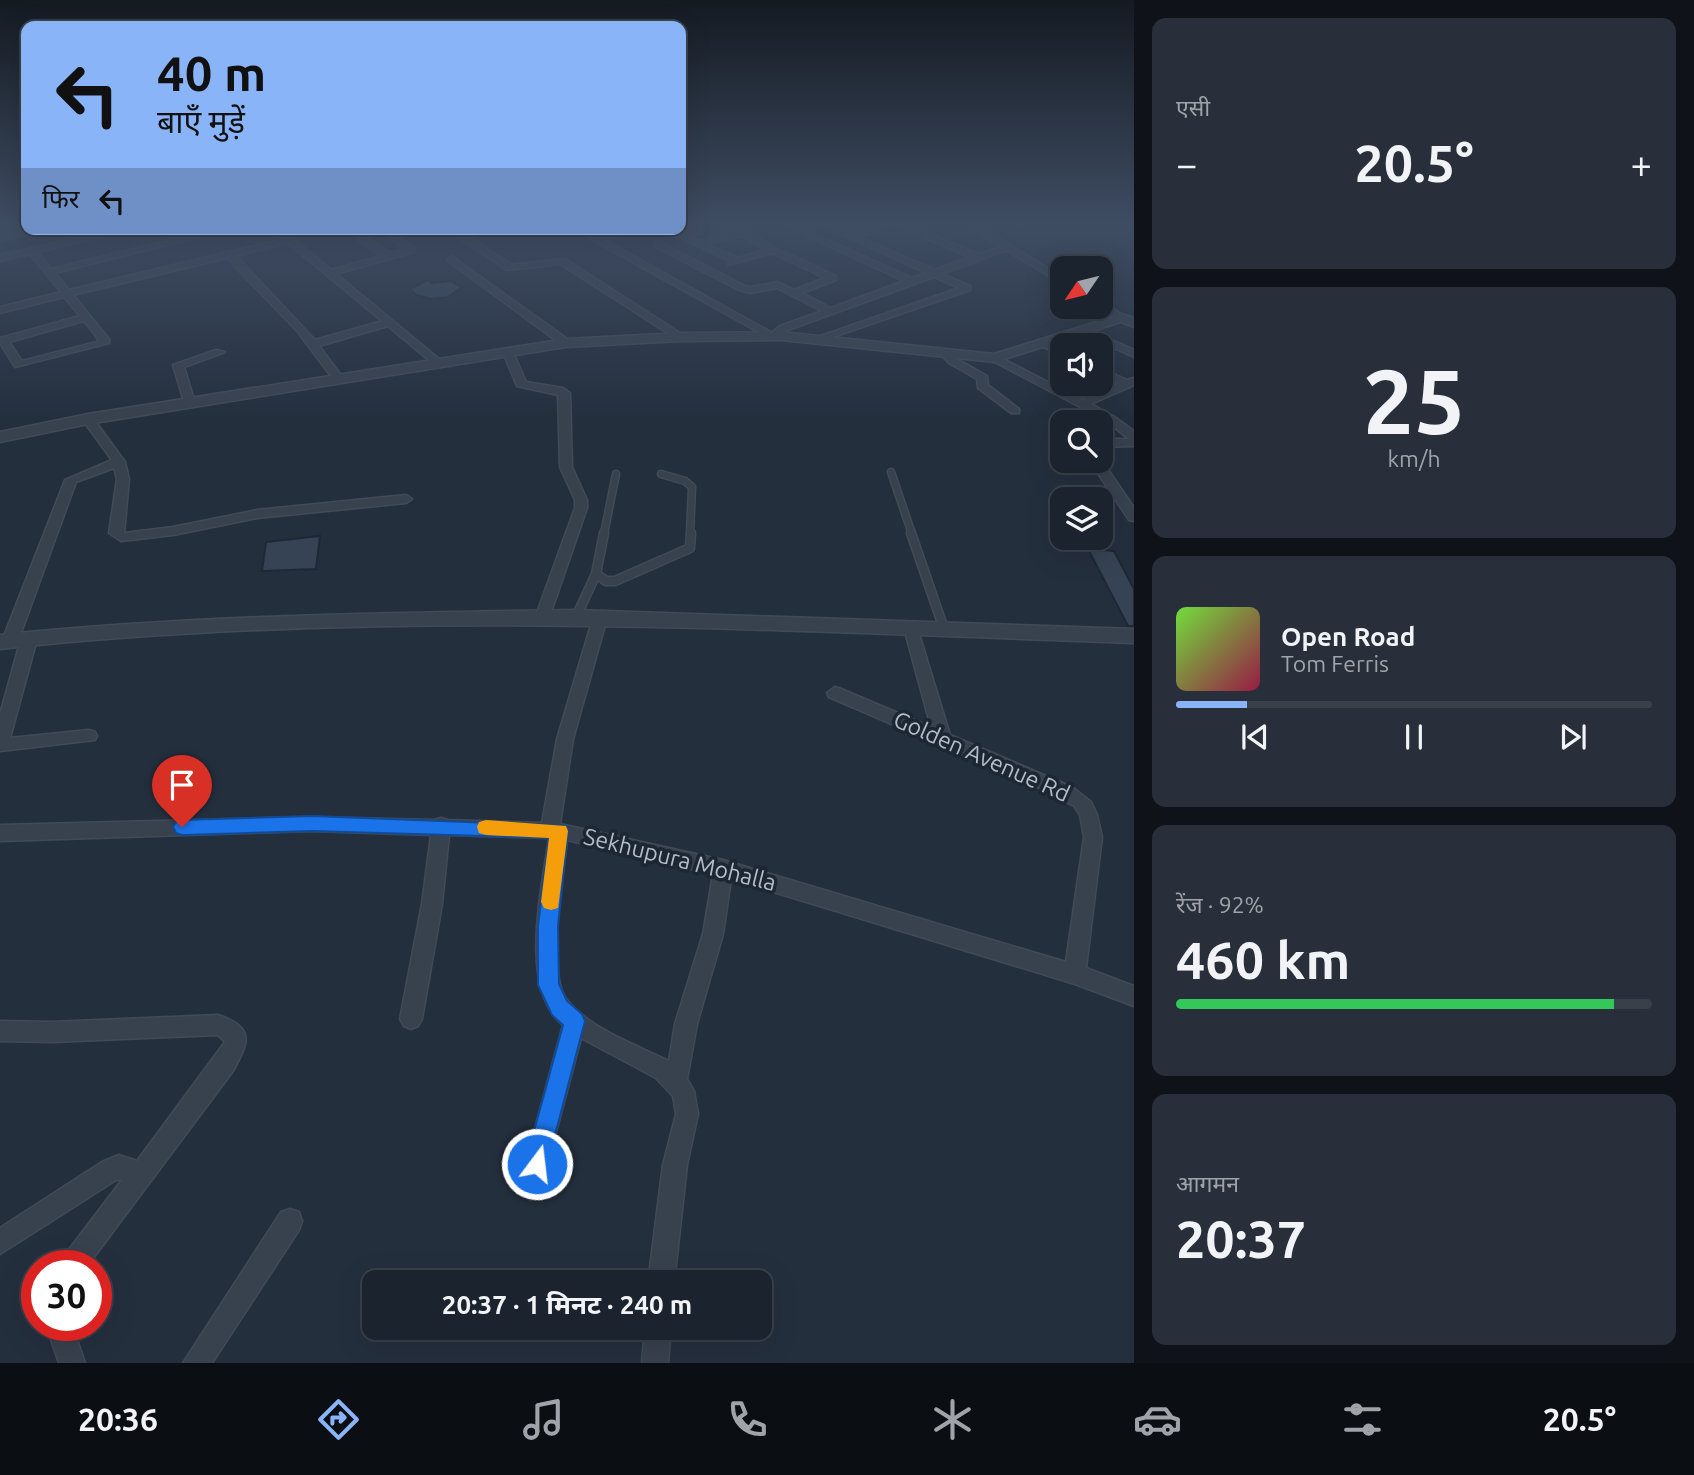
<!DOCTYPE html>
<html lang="hi">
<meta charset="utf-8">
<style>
:root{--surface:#1b232e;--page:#282f3a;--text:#f1f3f6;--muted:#a0a4aa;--line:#39404a;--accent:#8ab4f8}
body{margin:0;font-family:Ubuntu,"Noto Sans Devanagari",sans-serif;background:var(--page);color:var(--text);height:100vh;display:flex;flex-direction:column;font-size:26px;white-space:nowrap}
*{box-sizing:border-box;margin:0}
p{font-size:23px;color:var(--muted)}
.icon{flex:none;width:38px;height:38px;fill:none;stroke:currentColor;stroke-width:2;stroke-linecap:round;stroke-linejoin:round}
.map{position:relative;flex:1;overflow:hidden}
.details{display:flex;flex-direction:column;gap:18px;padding:18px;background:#0f1319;width:560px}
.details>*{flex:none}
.guide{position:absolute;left:21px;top:21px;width:665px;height:214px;border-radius:14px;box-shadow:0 7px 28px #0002,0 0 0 2px var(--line);background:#8ab4f8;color:#111;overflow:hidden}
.needle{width:46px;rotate:235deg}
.tools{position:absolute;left:1050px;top:256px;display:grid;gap:14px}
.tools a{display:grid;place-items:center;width:63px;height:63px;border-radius:14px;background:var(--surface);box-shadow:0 7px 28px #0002,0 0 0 2px var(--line);font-size:35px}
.speed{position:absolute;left:21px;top:1250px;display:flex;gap:14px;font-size:35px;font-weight:700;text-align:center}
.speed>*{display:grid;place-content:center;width:91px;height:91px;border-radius:50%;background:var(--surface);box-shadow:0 7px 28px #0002,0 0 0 2px var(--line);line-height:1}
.speed .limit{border:10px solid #d22;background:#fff;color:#111}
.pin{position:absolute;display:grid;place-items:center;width:60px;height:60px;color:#fff;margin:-72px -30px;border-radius:50% 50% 50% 0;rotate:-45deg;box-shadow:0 0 7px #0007}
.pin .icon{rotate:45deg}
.me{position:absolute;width:77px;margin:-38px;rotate:15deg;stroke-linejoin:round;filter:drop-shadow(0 0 5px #0008)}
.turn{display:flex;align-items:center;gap:24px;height:147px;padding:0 21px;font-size:32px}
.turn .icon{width:91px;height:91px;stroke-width:2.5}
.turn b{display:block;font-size:49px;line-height:60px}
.then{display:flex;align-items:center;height:66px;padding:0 21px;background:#0003;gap:14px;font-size:26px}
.big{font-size:52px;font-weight:700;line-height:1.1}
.details .card{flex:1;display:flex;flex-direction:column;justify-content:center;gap:10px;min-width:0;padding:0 24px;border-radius:14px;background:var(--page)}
.details .dial{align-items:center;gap:0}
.dial b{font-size:91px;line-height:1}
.song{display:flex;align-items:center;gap:21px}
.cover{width:84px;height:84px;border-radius:10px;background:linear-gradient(135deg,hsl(100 70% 55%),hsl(340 70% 35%))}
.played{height:7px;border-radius:4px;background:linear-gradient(90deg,var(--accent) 15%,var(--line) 15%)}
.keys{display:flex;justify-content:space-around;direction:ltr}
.heat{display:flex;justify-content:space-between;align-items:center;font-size:38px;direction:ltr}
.charge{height:10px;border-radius:5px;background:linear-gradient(90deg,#34c759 92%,var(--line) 0)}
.trip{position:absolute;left:362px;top:1270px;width:410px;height:70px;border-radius:14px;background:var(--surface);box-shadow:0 7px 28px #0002,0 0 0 2px var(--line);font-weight:700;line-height:70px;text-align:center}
.tabs{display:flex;height:112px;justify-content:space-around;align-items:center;background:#0b0e12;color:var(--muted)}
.tabs .icon{width:49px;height:49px}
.tabs .active{color:var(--accent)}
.tabs b{font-size:32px;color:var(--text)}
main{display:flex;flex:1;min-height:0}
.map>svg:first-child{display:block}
.building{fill:#364354;stroke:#1f2835;stroke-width:2}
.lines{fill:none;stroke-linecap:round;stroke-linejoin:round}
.service-far1-casing{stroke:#414a57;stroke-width:9}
.service-casing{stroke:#414a57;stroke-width:11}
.minor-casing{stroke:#414a57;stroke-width:3}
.tertiary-casing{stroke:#414a57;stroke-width:3}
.service-far1{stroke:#38414e;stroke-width:6}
.service{stroke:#38414e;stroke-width:8}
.minor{fill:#38414e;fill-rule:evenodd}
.tertiary{fill:#38414e;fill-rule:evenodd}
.route{fill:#1a73e8;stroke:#114b97;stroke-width:2}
.slow{fill:#f59e0b}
.labels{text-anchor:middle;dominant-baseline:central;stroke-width:7;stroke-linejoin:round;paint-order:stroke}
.street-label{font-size:23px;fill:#b4bcc9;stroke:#1d2633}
</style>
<main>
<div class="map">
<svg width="1134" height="1363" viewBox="0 0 1134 1363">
<rect width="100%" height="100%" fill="#242f3e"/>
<g class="building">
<polygon points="428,280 432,283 451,281 462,287 448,297 431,299 417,295 409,289"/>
<polygon points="320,536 316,569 262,571 266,542"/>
<polygon points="1088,549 1114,551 1134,589 1134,626 1128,626"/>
</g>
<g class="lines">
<g class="service-far1-casing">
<g id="service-far1">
<polyline points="891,472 912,534"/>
<polyline points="661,474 685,481 692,487 690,534"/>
<polyline points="604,534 616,474"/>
</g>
</g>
<g class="service-casing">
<g id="service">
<polyline points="911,533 944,629"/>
<polyline points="596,574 606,581 615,581 690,548 691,533"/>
<polyline points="576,617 596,574 604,533"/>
</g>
</g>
<g class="minor-casing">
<g id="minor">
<path d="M785 226H797L912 278 926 273 824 226H836L853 234 875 226H888L860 237 935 270 970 257 897 226H909L978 254 1000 247 969 226H979L1062 277V284L1006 250 942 274 970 286V290L824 340 815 338 959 288 934 277 788 330 784 332 785 338 776 336 771 339 573 229H584L599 238 630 229H644L606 241 776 335 774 331 780 326 822 311 777 288 751 293 739 290 654 246V242H660L745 286 751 287 778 282 794 290 825 278 772 253 728 265 730 261 663 229H675L700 241 731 231 749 232 771 246 836 276V280L802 293 831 308 904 281ZM732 237H744L765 250 738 258 707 244Z"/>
<polygon points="26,229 41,229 0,241 0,235"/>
<path d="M116 229H132L38 252 51 269 215 229H231L55 273 69 290 283 239 272 229H282L331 270 381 256 358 240V236H364L390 253 404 249 391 239 398 237 414 248V252L336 274 445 364 436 366 388 326 319 346 343 378 334 380 298 332 227 258 73 295 109 339V343L15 367 0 343V338L80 316 64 297 0 313V307L61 292 30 254 0 261V255ZM288 243 382 321 315 340 236 256ZM84 321 99 340 97 342 22 361 9 342Z"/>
<polygon points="446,229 456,229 512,265 565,259 686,337 677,339 560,264 507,270"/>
<polygon points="451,256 570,341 570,345 562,345 448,261 447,259"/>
<polygon points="1101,302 1104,303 1127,318 1118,320 1098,307 1101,306"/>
<polygon points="1082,327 1134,350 1134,357 1078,332 1077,330"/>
<polygon points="1039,341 1047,341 1062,348 1062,355 1039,345"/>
<polygon points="508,349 513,352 526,382 563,388 570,393 572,467 587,500 587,508 549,618 542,623 535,618 575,508 575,500 560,467 558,395 517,386 503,352"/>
<polygon points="216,350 225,352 184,367 195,403 185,405 173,365"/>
<polygon points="942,352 950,352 957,359 987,376 988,385 1019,409 1019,413 1011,413 978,388 977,379 949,363 941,354"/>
<polygon points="995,355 1083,400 1118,384 1101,375 1101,368 1127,380 1134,378 1134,385 1091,404 1113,416 1134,431 1134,446 1101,447 1101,439 1129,439 1105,420 991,360 991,356"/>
<polygon points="88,416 92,417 125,462 129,479 124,533 173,527 257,510 406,495 412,499 406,503 257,518 173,535 121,541 109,533 117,479 114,468 76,482 18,641 15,645 5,645 2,641 65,480 112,460 82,419"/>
<polygon points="1101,459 1134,508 1134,521 1129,520 1089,460"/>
<path d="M600 613 607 618 573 739 560 824 723 860 1066 962 1084 837 1080 815 1074 806 1040 788 829 697 827 693 835 687 841 689 931 727 904 628 906 624H916L950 735 1072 787 1091 802 1097 815 1102 837 1086 968 1134 986V1006L1075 984 731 879 723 934 697 1024 687 1079 694 1091 698 1114 687 1165 674 1283H648L663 1165 676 1114 673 1096 656 1078 581 1038 539 1196 531 1200 523 1196 519 1188 563 1025C518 988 542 889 549 838L449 835 442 904 422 1019 418 1026 411 1029 404 1026 400 1019 422 904 431 835 312 831 0 841V825L312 817 434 820 441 818 448 820 542 823 557 739 593 618ZM567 840 713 874 703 934 675 1024 669 1061C636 1045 590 1029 567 1000 546 974 563 874 567 840Z"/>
<polygon points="29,634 37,639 10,738 89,730 95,732 97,736 95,740 0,751 0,714 21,639"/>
<path d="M218 1015C255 1027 249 1042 233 1071L88 1265H60L64 1256 122 1180H116L0 1254V1228L102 1162 119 1155 137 1161 225 1042 218 1035 52 1042 0 1041V1021L52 1022Z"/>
<polygon points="290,1209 299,1212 302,1221 299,1230 212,1363 183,1363 281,1212"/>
<polygon points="46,1325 72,1325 85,1363 59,1363"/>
<polygon points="645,1328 671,1328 668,1363 642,1363"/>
</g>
</g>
<g class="tertiary-casing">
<g id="tertiary">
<polygon points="1122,314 1134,318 1134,327 1121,322 995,362 781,340 681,341 566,347 88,424 0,442 0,432 88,414 566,339 681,333 781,332 994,354"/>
<path d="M576 610 1134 629V643C756 630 377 608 0 649V635C191 615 384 613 576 610Z"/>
</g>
</g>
<use href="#service-far1" class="service-far1"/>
<use href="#service" class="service"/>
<use href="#minor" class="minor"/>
<use href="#tertiary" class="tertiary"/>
</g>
<linearGradient id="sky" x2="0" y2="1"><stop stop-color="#141a22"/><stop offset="0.54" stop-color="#3f4d63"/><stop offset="1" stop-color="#3f4d63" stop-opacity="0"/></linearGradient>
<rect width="1134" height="417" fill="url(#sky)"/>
<polygon class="route" points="312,816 566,826 568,831 558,926 559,984 567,1001 582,1014 585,1021 545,1173 537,1176 529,1173 525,1164 563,1025 552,1015 538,985 538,926 549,838 312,831 182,835 176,833 173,827 176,822 182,820"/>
<polygon class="slow" points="486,820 566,826 568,831 558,908 551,910 544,908 541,902 549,838 486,835 479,833 477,827 479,822"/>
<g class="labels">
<g class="street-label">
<text transform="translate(982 756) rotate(24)">Golden Avenue Rd</text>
<text transform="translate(680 859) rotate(14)">Sekhupura Mohalla</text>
</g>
</g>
</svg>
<div class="tools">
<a><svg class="needle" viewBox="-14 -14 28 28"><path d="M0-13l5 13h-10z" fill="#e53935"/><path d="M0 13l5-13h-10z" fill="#a0a4aa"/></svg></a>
<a><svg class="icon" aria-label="sound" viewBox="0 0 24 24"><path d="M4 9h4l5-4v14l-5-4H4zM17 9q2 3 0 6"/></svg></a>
<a><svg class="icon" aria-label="search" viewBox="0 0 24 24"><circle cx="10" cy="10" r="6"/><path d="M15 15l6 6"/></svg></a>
<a><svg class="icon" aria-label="layers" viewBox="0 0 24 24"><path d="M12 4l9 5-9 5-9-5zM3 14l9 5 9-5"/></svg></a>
</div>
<div class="speed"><div class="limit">30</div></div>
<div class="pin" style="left:182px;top:827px;background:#d93025"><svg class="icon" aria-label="arrive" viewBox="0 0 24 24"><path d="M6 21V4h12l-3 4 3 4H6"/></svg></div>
<svg class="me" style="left:537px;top:1164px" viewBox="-20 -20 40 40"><circle r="17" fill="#1a73e8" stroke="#fff" stroke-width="3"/><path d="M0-11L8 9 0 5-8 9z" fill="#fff"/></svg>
<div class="trip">20:37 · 1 मिनट · 240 m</div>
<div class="guide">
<div class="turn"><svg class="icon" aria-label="left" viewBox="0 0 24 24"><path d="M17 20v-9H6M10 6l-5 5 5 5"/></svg><div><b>40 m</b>बाएँ मुड़ें</div></div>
<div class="then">फिर<svg class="icon" aria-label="left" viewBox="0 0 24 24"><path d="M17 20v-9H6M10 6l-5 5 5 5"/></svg></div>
</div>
</div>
<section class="details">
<div class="card"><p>एसी</p>
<div class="heat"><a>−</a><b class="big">20.5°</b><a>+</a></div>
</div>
<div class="card dial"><b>25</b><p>km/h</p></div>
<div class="card">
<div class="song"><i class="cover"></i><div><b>Open Road</b><p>Tom Ferris</p></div></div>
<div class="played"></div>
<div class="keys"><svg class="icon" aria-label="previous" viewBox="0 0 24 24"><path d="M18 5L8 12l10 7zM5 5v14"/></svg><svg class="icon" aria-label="pause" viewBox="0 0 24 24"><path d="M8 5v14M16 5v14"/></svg><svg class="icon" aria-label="next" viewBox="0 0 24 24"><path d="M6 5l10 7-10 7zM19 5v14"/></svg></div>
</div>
<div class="card"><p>रेंज · 92%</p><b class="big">460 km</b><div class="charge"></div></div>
<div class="card"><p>आगमन</p><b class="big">20:37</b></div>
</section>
</main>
<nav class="tabs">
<b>20:36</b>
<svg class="icon active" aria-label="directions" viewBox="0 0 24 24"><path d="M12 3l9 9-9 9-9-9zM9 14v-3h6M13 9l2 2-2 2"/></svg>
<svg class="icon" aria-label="music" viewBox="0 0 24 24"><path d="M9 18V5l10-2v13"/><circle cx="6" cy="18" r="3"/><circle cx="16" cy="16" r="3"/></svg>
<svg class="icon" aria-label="phone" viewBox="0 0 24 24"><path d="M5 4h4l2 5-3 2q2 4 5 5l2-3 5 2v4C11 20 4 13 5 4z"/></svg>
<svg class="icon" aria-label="climate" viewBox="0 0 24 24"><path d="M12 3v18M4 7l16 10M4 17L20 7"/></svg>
<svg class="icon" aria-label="car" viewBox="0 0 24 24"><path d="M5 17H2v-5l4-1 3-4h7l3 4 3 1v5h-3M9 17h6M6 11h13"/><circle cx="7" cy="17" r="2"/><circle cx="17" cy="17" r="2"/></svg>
<svg class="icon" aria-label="filters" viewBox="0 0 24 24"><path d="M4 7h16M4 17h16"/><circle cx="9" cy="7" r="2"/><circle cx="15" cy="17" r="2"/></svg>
<b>20.5°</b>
</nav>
